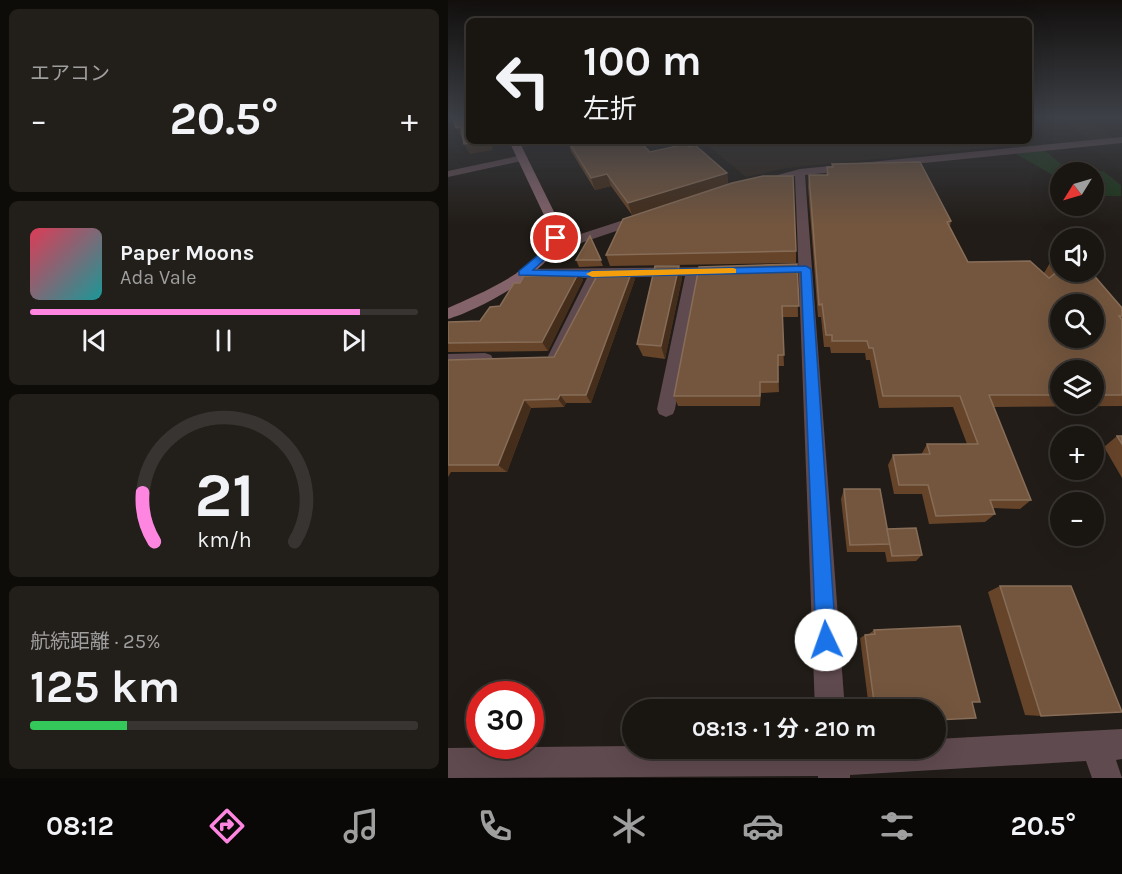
<!DOCTYPE html>
<html lang="ja">
<meta charset="utf-8">
<style>
:root{--surface:#191511;--page:#221e1a;--text:#f1f3f6;--muted:#9f9f9f;--line:#373431;--accent:#fe85e0}
body{margin:0;font-family:Karla,"Noto Sans JP",sans-serif;background:var(--page);color:var(--text);height:100vh;display:flex;flex-direction:column;font-size:22px;white-space:nowrap}
*{box-sizing:border-box;margin:0}
p{font-size:20px;color:var(--muted)}
.icon{flex:none;width:33px;height:33px;fill:none;stroke:currentColor;stroke-width:2;stroke-linecap:round;stroke-linejoin:round}
.map{position:relative;flex:1;overflow:hidden}
.sheet{display:flex;flex-direction:column;gap:9px;padding:9px;background:#0e0c09;width:448px}
.sheet>*{flex:none}
.hud{position:absolute;left:18px;top:18px;width:566px;height:126px;border-radius:9px;box-shadow:0 6px 24px #0002,0 0 0 2px var(--line);background:#191511;color:var(--text);overflow:hidden}
.needle{width:39px;rotate:233deg}
.controls{position:absolute;left:602px;top:162px;display:grid;gap:12px}
.controls a{display:grid;place-items:center;width:54px;height:54px;border-radius:50%;background:var(--surface);box-shadow:0 6px 24px #0002,0 0 0 2px var(--line);font-size:30px}
.speed{position:absolute;left:18px;top:681px;display:flex;gap:12px;font-size:30px;font-weight:700;text-align:center}
.speed>*{display:grid;place-content:center;width:78px;height:78px;border-radius:50%;background:var(--surface);box-shadow:0 6px 24px #0002,0 0 0 2px var(--line);line-height:1}
.speed .limit{border:9px solid #d22;background:#fff;color:#111}
.pin{position:absolute;display:grid;place-items:center;width:51px;height:51px;color:#fff;margin:-26px;border:3px solid #fff;border-radius:50%;box-shadow:0 2px 6px #0007}
.me{position:absolute;width:66px;margin:-33px;rotate:357deg;stroke-linejoin:round;filter:drop-shadow(0 0 4px #0008)}
.turn{display:flex;align-items:center;gap:21px;height:126px;padding:0 18px;font-size:27px}
.turn .icon{width:78px;height:78px;stroke-width:2.5}
.turn b{display:block;font-size:42px;line-height:51px}
.big{font-size:45px;font-weight:700;line-height:1.1}
.sheet .tile{flex:1;display:flex;flex-direction:column;justify-content:center;gap:9px;min-width:0;padding:0 21px;border-radius:9px;background:var(--page)}
.sheet .dial{align-items:center;gap:0}
.dial svg{height:156px;overflow:visible;fill:none;stroke:var(--line);stroke-width:7;stroke-linecap:round;text-anchor:middle}
.dial text{fill:var(--text);stroke:none}
.song{display:flex;align-items:center;gap:18px}
.cover{width:72px;height:72px;border-radius:9px;background:linear-gradient(135deg,hsl(350 70% 55%),hsl(180 70% 35%))}
.played{height:6px;border-radius:3px;background:linear-gradient(90deg,var(--accent) 85%,var(--line) 85%)}
.keys{display:flex;justify-content:space-around;direction:ltr}
.heat{display:flex;justify-content:space-between;align-items:center;font-size:33px;direction:ltr}
.charge{height:9px;border-radius:4px;background:linear-gradient(90deg,#34c759 25%,var(--line) 0)}
.trip{position:absolute;left:174px;top:699px;width:324px;height:60px;border-radius:30px;background:var(--surface);box-shadow:0 6px 24px #0002,0 0 0 2px var(--line);font-weight:700;line-height:60px;text-align:center}
.tabs{display:flex;height:96px;justify-content:space-around;align-items:center;background:#0a0807;color:var(--muted)}
.tabs .icon{width:42px;height:42px}
.tabs .on{color:var(--accent)}
.tabs b{font-size:27px;color:var(--text)}
main{display:flex;flex:1;min-height:0}
.map>svg:first-child{display:block}
.built{fill:#2d241a}
.green{fill:#1c3719}
.lines{fill:none;stroke-linecap:round;stroke-linejoin:round}
.street{fill:#5f4a4f;fill-rule:evenodd}
.secondary{fill:#84636b;fill-rule:evenodd}
.wall{fill:#66442a;fill-rule:evenodd}
.shaded-wall{fill:#442d1a}
.building{fill:#74563e;stroke:#876d58;stroke-width:1.5;fill-rule:evenodd}
.route{fill:#1a73e8;stroke:#114b97;stroke-width:1.5}
.slow{fill:#f59e0b}
</style>
<main>
<section class="sheet">
<div class="tile"><p>エアコン</p>
<div class="heat"><a>−</a><b class="big">20.5°</b><a>+</a></div>
</div>
<div class="tile">
<div class="song"><i class="cover"></i><div><b>Paper Moons</b><p>Ada Vale</p></div></div>
<div class="played"></div>
<div class="keys"><svg class="icon" aria-label="previous" viewBox="0 0 24 24"><path d="M18 5L8 12l10 7zM5 5v14"/></svg><svg class="icon" aria-label="pause" viewBox="0 0 24 24"><path d="M8 5v14M16 5v14"/></svg><svg class="icon" aria-label="next" viewBox="0 0 24 24"><path d="M6 5l10 7-10 7zM19 5v14"/></svg></div>
</div>
<div class="tile dial"><svg viewBox="0 0 100 80">
<path d="M14 69A42 42 0 1 1 86 69"/>
<path d="M14 69A42 42 0 0 1 8 44" stroke="#fe85e0"/>
<text x="50" y="56" font-size="32" font-weight="700">21</text>
<text x="50" y="72" font-size="11">km/h</text>
</svg></div>
<div class="tile"><p>航続距離 · 25%</p><b class="big">125 km</b><div class="charge"></div></div>
</section>
<div class="map">
<svg width="674" height="778" viewBox="0 0 674 778">
<rect width="100%" height="100%" fill="#211c17"/>
<g class="built">
<polygon points="610,117 637,117 667,139 642,140"/>
<polygon points="254,141 540,141 546,147 338,168 298,177"/>
</g>
<g class="green">
<polygon points="596,150 623,172 612,172 612,179 568,154"/>
<polygon points="655,171 673,185 673,196 645,196 645,172 631,172"/>
</g>
<g class="lines">
<g class="street">
<polygon points="674,137 674,143 357,175 397,710 367,710 347,176 312,184 307,181 352,169"/>
<polygon points="75,155 78,156 78,160 0,177 0,171"/>
<polygon points="194,214 198,215 198,221 109,251 99,251 98,248 99,245"/>
<polygon points="274,267 281,271 279,274 251,276 227,409 225,414 218,417 211,414 209,409 237,276 153,278 116,356 114,360 108,362 102,360 100,356 139,278 75,277 68,273 75,269"/>
<polygon points="37,353 43,355 45,359 43,363 0,366 0,354"/>
<polygon points="674,729 674,759 668,760 674,778 644,778 638,761 402,775 402,778 370,778 370,776 0,778 0,748 184,746 184,748 488,748 488,739"/>
</g>
<path class="secondary" d="M61 141H71L115 230C114 266 32 310 0 319V308C30 294 100 267 103 230Z"/>
</g>
<g class="wall">
<polygon points="120,141 202,152 279,173 280,185 348,251 348,263 162,266 158,255 274,186 184,215 163,186 147,190 123,151"/>
<path d="M384 164 503 221 502 226 520 262 598 275 596 273 603 261 674 308V406L546 407 583 500 572 509 545 508 547 514 537 522 481 524 474 494H446L440 465 445 455H473L479 444H519L505 407 431 408 422 360H418L417 353H383L382 347H376L373 317H370L360 186 361 175H378L379 167H384ZM612 370H645V404H612Z"/>
<polygon points="142,236 155,266 131,267 128,260"/>
<polygon points="349,264 350,317 334,317 336,366 330,366 331,392 313,393 312,406 230,406 226,396"/>
<polygon points="231,266 234,278 217,359 195,356 189,344"/>
<polygon points="131,272 135,280 100,351 0,352 0,322 32,321 52,306 72,283 117,275"/>
<polygon points="187,279 143,403 118,403 116,407 83,408 59,472 3,472 0,477 0,360 106,357"/>
<polygon points="669,436 674,436 674,478 656,447"/>
<polygon points="396,489 439,529 474,555 468,561 439,562 437,552 399,552 393,499"/>
<polygon points="552,586 593,716 577,715 540,592"/>
<polygon points="426,630 524,702 488,710 429,710 429,709 421,708 412,638 417,635 421,634"/>
</g>
<g class="shaded-wall">
<polygon points="13,127 18,136 13,137 8,128"/>
<polygon points="35,141 42,141 45,150 22,154 16,144"/>
<polygon points="279,173 280,185 184,215 180,203"/>
<polygon points="159,174 163,186 147,190 143,178"/>
<polygon points="231,266 234,278 217,359 213,346"/>
<polygon points="184,271 187,279 143,403 138,395"/>
<polygon points="131,272 135,280 100,351 94,342"/>
<polygon points="112,395 118,403 116,407 110,399"/>
<polygon points="76,400 83,408 59,472 50,465"/>
</g>
<g class="building">
<polygon points="5,117 21,117 21,141 35,141 16,144 13,127 8,128"/>
<polygon points="120,141 191,141 202,152 238,144 241,147 247,145 279,173 180,203 159,174 143,178"/>
<path d="M472 162 503 221 499 222 520 262 582 261 601 278 610 271 603 261H612V272H643L674 308V316H671L674 320V395H645V370H612V395H541L583 500H542L547 514 488 516 480 485H451L445 455 482 454 479 444H530L512 396H435L425 348H421L419 341H384V335H378L374 304 371 305 361 175H380L379 167H385L384 164ZM612 304H645V338H612Z"/>
<polygon points="315,176 345,176 348,251 158,255 175,219 284,183"/>
<polygon points="142,236 153,260 128,260"/>
<polygon points="349,264 351,306 334,306 336,355 330,355 330,382 312,382 312,396 226,396 251,267"/>
<polygon points="207,266 231,266 213,346 189,344"/>
<polygon points="184,271 138,395 112,395 110,399 76,400 50,465 0,465 0,360 106,357 151,272"/>
<polygon points="120,272 131,272 94,342 0,343 0,322 32,321 42,307 52,306 66,283 72,283 76,276 117,275"/>
<polygon points="669,436 674,436 674,444"/>
<polygon points="396,489 432,489 442,544 402,545"/>
<polygon points="468,528 474,555 444,556 439,529"/>
<polygon points="552,586 623,586 674,712 593,716"/>
<polygon points="512,626 532,702 524,702 528,718 488,720 488,710 435,710 435,708 427,709 417,635 427,634 426,630"/>
</g>
<linearGradient id="sky" x2="0" y2="1"><stop stop-color="#120f0d"/><stop offset="0.52" stop-color="#3d4047"/><stop offset="1" stop-color="#3d4047" stop-opacity="0"/></linearGradient>
<rect width="674" height="226" fill="url(#sky)"/>
<polygon class="route" points="108,235 113,238 107,250 85,270 148,271 358,266 363,269 388,640 385,647 378,650 371,647 368,640 353,272 148,277 71,275 71,271 100,247 105,236"/>
<polygon class="slow" points="285,268 288,269 288,273 144,277 138,274 144,271"/>
</svg>
<div class="controls">
<a><svg class="needle" viewBox="-14 -14 28 28"><path d="M0-13l5 13h-10z" fill="#e53935"/><path d="M0 13l5-13h-10z" fill="#9f9f9f"/></svg></a>
<a><svg class="icon" aria-label="sound" viewBox="0 0 24 24"><path d="M4 9h4l5-4v14l-5-4H4zM17 9q2 3 0 6"/></svg></a>
<a><svg class="icon" aria-label="search" viewBox="0 0 24 24"><circle cx="10" cy="10" r="6"/><path d="M15 15l6 6"/></svg></a>
<a><svg class="icon" aria-label="layers" viewBox="0 0 24 24"><path d="M12 4l9 5-9 5-9-5zM3 14l9 5 9-5"/></svg></a>
<a>+</a>
<a>−</a>
</div>
<div class="speed"><div class="limit">30</div></div>
<div class="pin" style="left:108px;top:238px;background:#d93025"><svg class="icon" aria-label="arrive" viewBox="0 0 24 24"><path d="M6 21V4h12l-3 4 3 4H6"/></svg></div>
<svg class="me" style="left:378px;top:640px" viewBox="-20 -20 40 40"><circle r="19" fill="#fff"/><path d="M0-13L10 11 0 6-10 11z" fill="#1a73e8"/></svg>
<div class="trip">08:13 · 1 分 · 210 m</div>
<div class="hud">
<div class="turn"><svg class="icon" aria-label="left" viewBox="0 0 24 24"><path d="M17 20v-9H6M10 6l-5 5 5 5"/></svg><div><b>100 m</b>左折</div></div>
</div>
</div>
</main>
<nav class="tabs">
<b>08:12</b>
<svg class="icon on" aria-label="directions" viewBox="0 0 24 24"><path d="M12 3l9 9-9 9-9-9zM9 14v-3h6M13 9l2 2-2 2"/></svg>
<svg class="icon" aria-label="music" viewBox="0 0 24 24"><path d="M9 18V5l10-2v13"/><circle cx="6" cy="18" r="3"/><circle cx="16" cy="16" r="3"/></svg>
<svg class="icon" aria-label="phone" viewBox="0 0 24 24"><path d="M5 4h4l2 5-3 2q2 4 5 5l2-3 5 2v4C11 20 4 13 5 4z"/></svg>
<svg class="icon" aria-label="climate" viewBox="0 0 24 24"><path d="M12 3v18M4 7l16 10M4 17L20 7"/></svg>
<svg class="icon" aria-label="car" viewBox="0 0 24 24"><path d="M5 17H2v-5l4-1 3-4h7l3 4 3 1v5h-3M9 17h6M6 11h13"/><circle cx="7" cy="17" r="2"/><circle cx="17" cy="17" r="2"/></svg>
<svg class="icon" aria-label="filters" viewBox="0 0 24 24"><path d="M4 7h16M4 17h16"/><circle cx="9" cy="7" r="2"/><circle cx="15" cy="17" r="2"/></svg>
<b>20.5°</b>
</nav>
